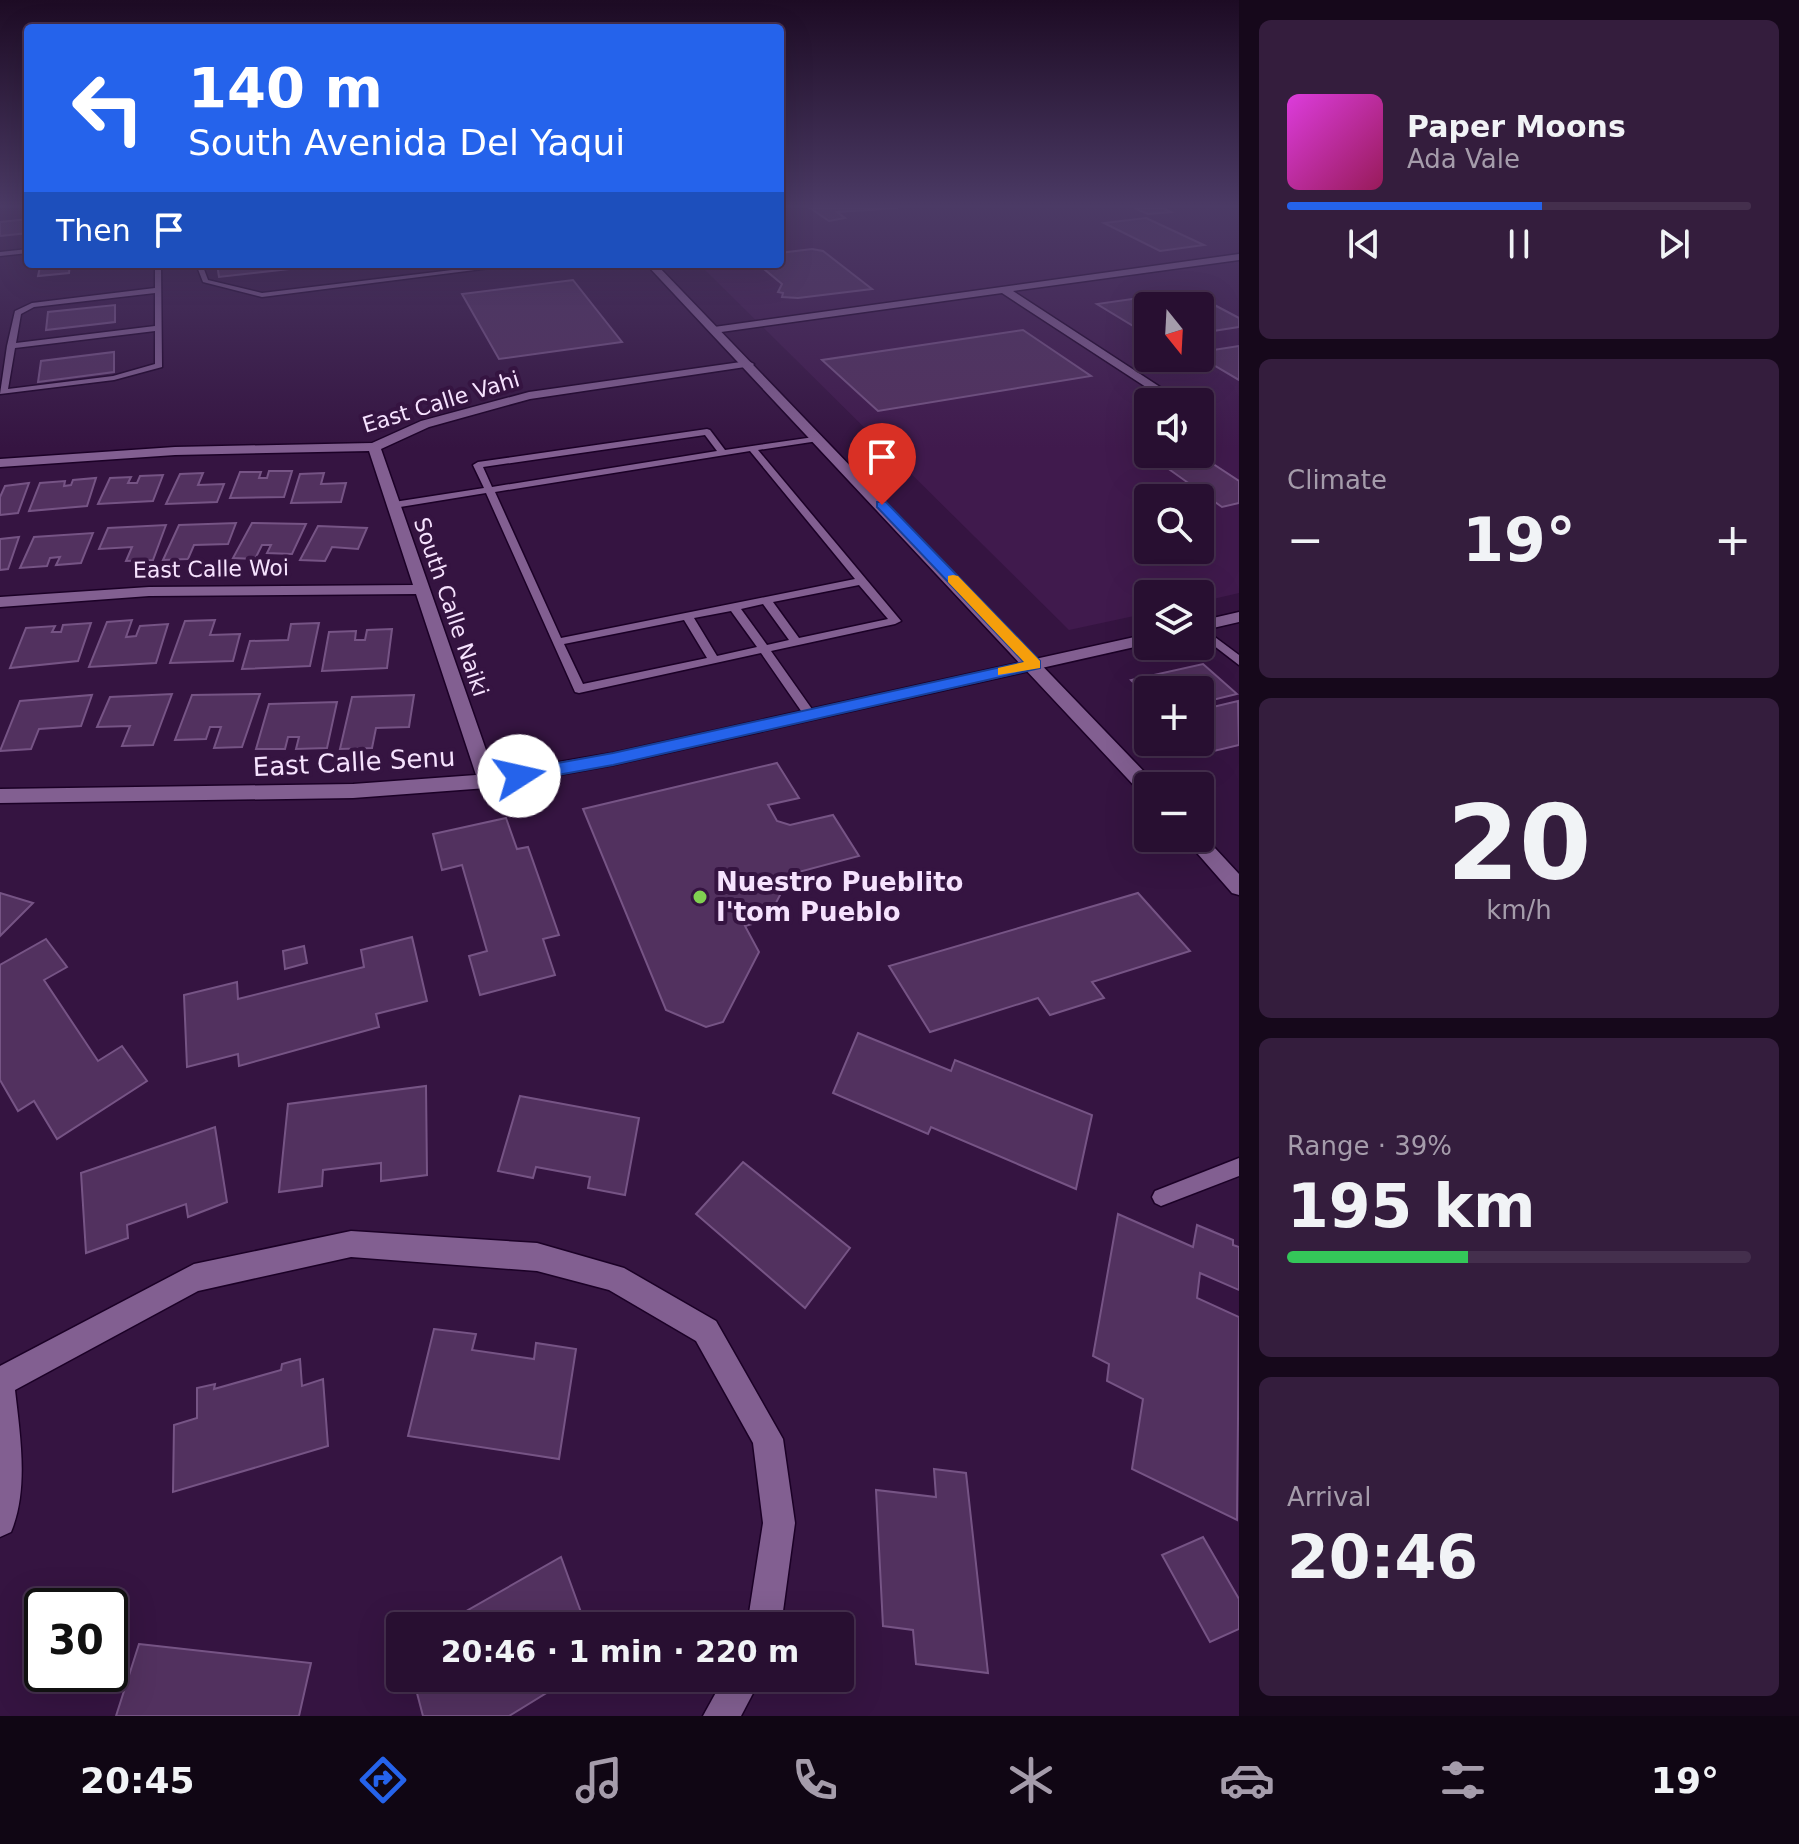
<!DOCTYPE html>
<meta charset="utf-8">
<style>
:root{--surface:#280f31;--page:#341d3d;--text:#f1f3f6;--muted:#a59cab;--line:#442f4d;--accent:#2563eb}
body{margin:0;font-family:"DejaVu Sans",sans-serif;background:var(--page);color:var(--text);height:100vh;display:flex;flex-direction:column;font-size:30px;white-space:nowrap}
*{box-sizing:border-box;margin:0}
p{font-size:26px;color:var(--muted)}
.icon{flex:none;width:44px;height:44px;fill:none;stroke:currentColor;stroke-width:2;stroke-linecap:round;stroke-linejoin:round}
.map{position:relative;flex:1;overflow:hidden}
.sheet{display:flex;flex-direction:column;gap:20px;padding:20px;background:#16081b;width:560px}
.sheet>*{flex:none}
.top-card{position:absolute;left:24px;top:24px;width:760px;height:244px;border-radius:8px;box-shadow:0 8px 32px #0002,0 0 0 2px var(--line);background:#2563eb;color:#fff;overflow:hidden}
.needle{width:52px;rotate:162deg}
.buttons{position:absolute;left:1134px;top:292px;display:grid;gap:16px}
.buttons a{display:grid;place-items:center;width:80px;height:80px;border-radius:8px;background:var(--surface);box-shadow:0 8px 32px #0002,0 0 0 2px var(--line);font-size:40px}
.speed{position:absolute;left:24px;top:1588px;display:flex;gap:16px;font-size:40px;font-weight:700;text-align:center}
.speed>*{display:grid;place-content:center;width:104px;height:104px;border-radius:50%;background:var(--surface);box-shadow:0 8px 32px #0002,0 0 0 2px var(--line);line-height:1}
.speed .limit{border:4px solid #111;border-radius:12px;background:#fff;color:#111}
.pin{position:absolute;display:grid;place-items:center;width:68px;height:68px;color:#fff;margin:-82px -34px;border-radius:50% 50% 50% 0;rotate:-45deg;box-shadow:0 0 8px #0007}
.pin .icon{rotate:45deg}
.me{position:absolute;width:88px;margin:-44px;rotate:80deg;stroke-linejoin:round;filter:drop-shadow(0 0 6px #0008)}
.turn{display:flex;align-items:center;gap:28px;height:168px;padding:0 32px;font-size:36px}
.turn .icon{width:104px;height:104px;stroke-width:2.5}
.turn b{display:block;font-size:56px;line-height:68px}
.then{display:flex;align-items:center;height:76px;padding:0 32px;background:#0003;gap:16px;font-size:30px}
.big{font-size:60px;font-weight:700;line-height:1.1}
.sheet .card{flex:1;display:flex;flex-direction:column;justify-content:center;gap:12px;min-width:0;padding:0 28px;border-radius:12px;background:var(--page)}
.sheet .dial{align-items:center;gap:0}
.dial b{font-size:104px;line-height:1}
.song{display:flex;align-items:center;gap:24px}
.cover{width:96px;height:96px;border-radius:12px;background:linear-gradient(135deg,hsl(300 70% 55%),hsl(330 70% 35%))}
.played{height:8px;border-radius:4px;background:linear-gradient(90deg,var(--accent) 55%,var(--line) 55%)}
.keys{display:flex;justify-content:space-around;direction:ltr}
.heat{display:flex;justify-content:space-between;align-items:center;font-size:44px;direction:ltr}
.charge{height:12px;border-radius:6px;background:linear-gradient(90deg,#34c759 39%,var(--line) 0)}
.trip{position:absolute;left:386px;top:1612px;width:468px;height:80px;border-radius:8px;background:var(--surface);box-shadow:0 8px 32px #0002,0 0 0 2px var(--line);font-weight:700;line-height:80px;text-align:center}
.tabs{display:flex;height:128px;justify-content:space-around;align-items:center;background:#100614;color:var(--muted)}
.tabs .icon{width:56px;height:56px}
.tabs .on{color:var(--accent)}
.tabs b{font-size:36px;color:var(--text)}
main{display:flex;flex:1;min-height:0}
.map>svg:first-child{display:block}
.built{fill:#401a4d;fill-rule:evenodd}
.building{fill:#52315f;stroke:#765485;stroke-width:2}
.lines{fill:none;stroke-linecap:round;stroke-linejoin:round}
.service-casing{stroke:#1b0026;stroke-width:3}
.minor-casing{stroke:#1b0026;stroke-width:3}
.tertiary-casing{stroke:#1b0026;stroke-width:3}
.service{fill:#825f91;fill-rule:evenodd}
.minor{fill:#825f91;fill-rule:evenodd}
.tertiary{fill:#825f91;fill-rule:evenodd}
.route{fill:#2563eb;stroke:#184099;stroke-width:2}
.slow{fill:#f59e0b}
.poi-dot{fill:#80d051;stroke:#351441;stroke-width:3}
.labels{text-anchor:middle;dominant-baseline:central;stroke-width:8;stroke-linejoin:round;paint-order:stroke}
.far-street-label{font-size:22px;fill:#f6e2fe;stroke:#351441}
.street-label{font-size:26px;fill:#f6e2fe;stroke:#351441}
.poi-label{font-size:26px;font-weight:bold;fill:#f6e2fe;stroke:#351441;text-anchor:start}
</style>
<main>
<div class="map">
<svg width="1239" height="1716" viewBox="0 0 1239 1716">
<rect width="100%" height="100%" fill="#351441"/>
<path class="built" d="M780 208H1239V593L1200 602V594H1148V613L1069 630 699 264H780ZM1148 306H1200V358H1148ZM1148 402H1200V454H1148ZM1148 498H1200V550H1148Z"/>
<g class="building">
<polygon points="810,208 898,208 837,212 845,218 829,221"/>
<polygon points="1134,208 1163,208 1171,212 1148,214"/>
<polygon points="1146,218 1204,245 1160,251 1104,223"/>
<polygon points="28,219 28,233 0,236 0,222"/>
<polygon points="812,249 823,251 872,289 798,298 782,297 783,293 778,292 782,284 758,264 780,264 780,253"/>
<polygon points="70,264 69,273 38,276 40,267"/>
<polygon points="217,264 334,264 219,277"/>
<polygon points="573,280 622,342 499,359 462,294"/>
<polygon points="1188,291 1239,318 1239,327 1200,333 1200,306 1148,306 1148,335 1097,304"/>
<polygon points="115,305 115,322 46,330 48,312"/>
<polygon points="1023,330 1091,376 878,411 822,360"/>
<polygon points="1239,346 1239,380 1200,357 1200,352"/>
<polygon points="114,352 114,372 38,382 41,361"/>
<polygon points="1198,454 1239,481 1239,503 1222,507 1156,460"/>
<polygon points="269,471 292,471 284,497 230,498 240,472 261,472 259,478 267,478"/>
<polygon points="203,473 198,485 224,484 217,502 166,504 180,474"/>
<polygon points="324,473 321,484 346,483 341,502 291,503 300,474"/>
<polygon points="163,475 153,501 98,504 110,478 131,477 128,483 137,483 140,476"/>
<polygon points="96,478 87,506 29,511 40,483 65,481 64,486 71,485 73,480"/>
<polygon points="29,483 18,513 0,515 0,497 5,486"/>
<polygon points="236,523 228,544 194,545 188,559 163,560 179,525"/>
<polygon points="252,523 306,524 292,554 267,553 271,545 262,545 255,559 233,558"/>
<polygon points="166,525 153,560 126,561 132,547 99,549 108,528"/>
<polygon points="318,526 367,528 358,549 332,547 325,561 300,560"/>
<polygon points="93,533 81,563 56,565 60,557 50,558 47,566 20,568 34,537"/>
<polygon points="19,537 8,569 0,570 0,539"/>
<polygon points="132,620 126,637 136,636 140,626 168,624 156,663 89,667 107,622"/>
<polygon points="215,620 210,635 240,634 233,661 170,663 185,621"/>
<polygon points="91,623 78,661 10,668 26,628 55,626 52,632 61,632 63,625"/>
<polygon points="319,623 310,666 242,669 250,641 288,640 291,624"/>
<polygon points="392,629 387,668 322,671 329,632 356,631 355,640 365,640 367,630"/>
<polygon points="1203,664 1237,694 1200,703 1200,690 1148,690 1148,697 1131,680"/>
<polygon points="172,694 153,745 122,746 130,726 97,727 110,697"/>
<polygon points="260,694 242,747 214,748 221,727 210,727 206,739 175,740 192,695"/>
<polygon points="92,695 81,726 39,729 31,749 0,751 20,701"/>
<polygon points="414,695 409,727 376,728 372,748 340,749 352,697"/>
<polygon points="1238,701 1239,745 1214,751 1200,738 1200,710"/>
<polygon points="337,702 327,748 296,749 299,737 288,737 285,749 256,749 269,704"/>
<polygon points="777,763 799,798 768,805 777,821 790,825 833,815 859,856 791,874 767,920 745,926 759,952 723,1022 706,1027 666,1010 583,809"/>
<polygon points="506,818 517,849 528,847 559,935 543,939 555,975 480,995 469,956 487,951 462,865 442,870 433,834"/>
<polygon points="0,893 33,903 0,936"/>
<polygon points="1138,893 1190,951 1092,982 1104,998 1050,1015 1038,998 930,1032 889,966"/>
<polygon points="412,937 427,1001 376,1014 379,1027 239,1066 238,1054 187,1067 184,995 237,982 238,999 364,967 361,950"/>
<polygon points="46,939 67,967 44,980 98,1061 122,1046 147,1081 57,1139 34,1101 18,1111 0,1080 0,965"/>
<polygon points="304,946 307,963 285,969 283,951"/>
<polygon points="858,1033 951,1071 955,1060 1092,1115 1076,1189 931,1127 928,1134 833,1093"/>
<polygon points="426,1086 427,1175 381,1181 381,1163 323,1170 322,1186 279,1192 288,1104"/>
<polygon points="520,1096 639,1118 625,1195 588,1188 590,1177 536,1167 533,1178 498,1171"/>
<polygon points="215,1127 227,1202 188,1217 186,1204 127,1225 128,1238 86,1253 81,1173"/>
<polygon points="743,1162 850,1248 805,1308 696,1214"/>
<polygon points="1118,1214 1193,1247 1197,1225 1233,1240 1233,1245 1239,1247 1239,1290 1200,1273 1197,1298 1239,1317 1237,1520 1132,1469 1143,1399 1107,1381 1109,1364 1093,1356"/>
<polygon points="434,1329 476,1334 472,1350 534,1359 536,1343 576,1349 559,1459 408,1436"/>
<polygon points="300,1359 302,1386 323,1379 328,1446 173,1492 174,1425 197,1418 197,1388 215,1384 214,1389 281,1370 282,1364"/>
<polygon points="934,1469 966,1473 988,1673 916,1664 913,1630 883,1626 876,1490 936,1497"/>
<polygon points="1203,1537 1239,1599 1239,1629 1210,1642 1162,1555"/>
<polygon points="561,1557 586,1626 440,1626"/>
<polygon points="139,1644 311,1663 299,1716 116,1716"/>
<polygon points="413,1678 578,1678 579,1680 560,1691 558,1686 509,1716 423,1716"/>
</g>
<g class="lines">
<g class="service-casing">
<g id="service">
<polygon points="28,249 28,253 0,256 0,252"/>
<path d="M155 264H161L162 367 114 380 0 394 7 346 15 311 32 303 155 288ZM155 293V326L16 343 21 314 34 307ZM155 331V364L113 376 8 389 15 348Z"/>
<polygon points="196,264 202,264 208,280 262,293 502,264 522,264 262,297 203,282"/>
<path d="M707 429 710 430 725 450 821 436 822 438 818 441 758 450 901 621 895 624 771 651 814 712 816 715 814 718H806L761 653 579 693 575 692 486 493 394 508 389 505 394 502 484 488 473 465 478 462ZM705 435 717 451 492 487 483 467ZM750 451 855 579 561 638 495 492ZM859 585 888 619 799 638 773 602ZM763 604 789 640 767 645 741 609ZM731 611 757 647 717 656 694 618ZM684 620 707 658 583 684 564 644Z"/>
<polygon points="1200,626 1239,655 1239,665 1200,635"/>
<polygon points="1239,1158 1239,1176 1161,1206 1155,1203 1152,1197 1155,1191"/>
</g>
</g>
<g class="minor-casing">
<g id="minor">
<polygon points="1239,254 1239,260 1013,291 1183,402 1169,402 1002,293 714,333 709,330 714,327"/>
<polygon points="748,361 754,364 752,366 530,399 429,427 381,449 494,773 613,753 1148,634 1148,644 613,765 487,788 353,798 0,803 0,789 353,784 476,775 416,594 149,596 0,607 0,597 149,587 413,585 369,451 175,455 0,467 0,459 175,447 372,443 421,421 529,392"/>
<polygon points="1239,612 1239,622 1200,631 1200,621"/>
<path d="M351 1231 537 1243 624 1268 716 1321 783 1439 795 1523 781 1626H747L763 1523 753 1443 696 1341 609 1290 537 1271 351 1257 198 1291 15 1390C20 1435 29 1489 11 1532L0 1537V1366L194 1264Z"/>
<polygon points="724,1678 761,1678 741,1716 703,1716"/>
</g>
</g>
<g class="tertiary-casing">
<g id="tertiary">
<polygon points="646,264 656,264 1155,783 1156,786 1148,786 1148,795 1141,793"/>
<polygon points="1201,833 1239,874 1239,895 1232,893 1184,838 1200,838"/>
</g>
</g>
<use href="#service" class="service"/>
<use href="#minor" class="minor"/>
<use href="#tertiary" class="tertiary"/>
</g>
<linearGradient id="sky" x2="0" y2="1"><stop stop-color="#1d0b24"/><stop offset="0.46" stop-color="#4b3a65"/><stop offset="1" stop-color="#4b3a65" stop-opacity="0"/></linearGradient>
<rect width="1239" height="448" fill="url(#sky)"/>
<polygon class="route" points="877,502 886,502 1040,661 1040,668 613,765 519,782 513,780 510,776 519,770 613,753 1024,662 877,507"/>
<polygon class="slow" points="953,575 958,576 1040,661 1040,668 998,675 998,668 1024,662 948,582 948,576"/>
<circle class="poi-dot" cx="700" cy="897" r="8"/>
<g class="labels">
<g class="far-street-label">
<text transform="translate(441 402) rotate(-17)">East Calle Vahi</text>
<text transform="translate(211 569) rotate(-1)">East Calle Woi</text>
<text transform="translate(451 607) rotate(71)">South Calle Naiki</text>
</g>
<g class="street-label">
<text transform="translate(354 762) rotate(-3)">East Calle Senu</text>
</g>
<g class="poi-label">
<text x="716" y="882">Nuestro Pueblito<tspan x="716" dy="30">I'tom Pueblo</tspan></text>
</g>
</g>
</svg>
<div class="buttons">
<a><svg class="needle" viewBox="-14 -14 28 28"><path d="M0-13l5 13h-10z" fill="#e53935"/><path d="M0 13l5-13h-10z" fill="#a59cab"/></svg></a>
<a><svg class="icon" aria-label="sound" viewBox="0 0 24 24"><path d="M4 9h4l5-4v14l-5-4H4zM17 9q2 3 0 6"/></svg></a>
<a><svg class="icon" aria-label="search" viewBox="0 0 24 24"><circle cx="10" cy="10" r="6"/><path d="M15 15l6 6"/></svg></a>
<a><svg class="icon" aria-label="layers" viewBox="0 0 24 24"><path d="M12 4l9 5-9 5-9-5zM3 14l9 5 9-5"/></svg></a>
<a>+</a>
<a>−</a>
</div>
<div class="speed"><div class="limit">30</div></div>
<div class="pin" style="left:882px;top:505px;background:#d93025"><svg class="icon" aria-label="arrive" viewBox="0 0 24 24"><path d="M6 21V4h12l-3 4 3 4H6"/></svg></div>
<svg class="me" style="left:519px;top:776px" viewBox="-20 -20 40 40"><circle r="19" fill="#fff"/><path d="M0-13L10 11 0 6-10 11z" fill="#2563eb"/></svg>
<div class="trip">20:46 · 1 min · 220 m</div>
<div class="top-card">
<div class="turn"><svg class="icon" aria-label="left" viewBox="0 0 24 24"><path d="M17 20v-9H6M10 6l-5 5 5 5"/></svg><div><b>140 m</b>South Avenida Del Yaqui</div></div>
<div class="then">Then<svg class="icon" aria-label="arrive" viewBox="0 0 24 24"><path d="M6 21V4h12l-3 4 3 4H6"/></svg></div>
</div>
</div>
<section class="sheet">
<div class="card">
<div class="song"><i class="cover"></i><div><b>Paper Moons</b><p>Ada Vale</p></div></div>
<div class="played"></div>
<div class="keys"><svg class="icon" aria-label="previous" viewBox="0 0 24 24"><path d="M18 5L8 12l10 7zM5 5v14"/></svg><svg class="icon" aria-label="pause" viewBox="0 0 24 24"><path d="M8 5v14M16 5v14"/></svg><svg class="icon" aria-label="next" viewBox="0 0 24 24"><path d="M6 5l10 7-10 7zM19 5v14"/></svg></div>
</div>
<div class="card"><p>Climate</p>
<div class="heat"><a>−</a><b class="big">19°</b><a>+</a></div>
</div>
<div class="card dial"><b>20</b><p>km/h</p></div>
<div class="card"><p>Range · 39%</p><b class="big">195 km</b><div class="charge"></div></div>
<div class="card"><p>Arrival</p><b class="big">20:46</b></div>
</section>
</main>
<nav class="tabs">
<b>20:45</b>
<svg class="icon on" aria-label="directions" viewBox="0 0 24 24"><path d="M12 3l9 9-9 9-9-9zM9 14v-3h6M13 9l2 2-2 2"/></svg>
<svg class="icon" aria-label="music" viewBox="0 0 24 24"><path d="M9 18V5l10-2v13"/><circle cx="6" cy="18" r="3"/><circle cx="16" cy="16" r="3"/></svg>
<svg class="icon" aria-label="phone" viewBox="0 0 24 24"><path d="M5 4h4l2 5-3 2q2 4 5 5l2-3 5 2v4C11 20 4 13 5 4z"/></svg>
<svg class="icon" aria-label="climate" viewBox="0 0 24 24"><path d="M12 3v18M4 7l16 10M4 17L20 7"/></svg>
<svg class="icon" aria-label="car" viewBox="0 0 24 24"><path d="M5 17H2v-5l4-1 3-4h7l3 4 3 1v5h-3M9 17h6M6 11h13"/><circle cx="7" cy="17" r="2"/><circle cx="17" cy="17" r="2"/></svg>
<svg class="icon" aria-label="filters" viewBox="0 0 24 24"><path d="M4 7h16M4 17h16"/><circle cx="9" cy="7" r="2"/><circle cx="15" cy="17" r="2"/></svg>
<b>19°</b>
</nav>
